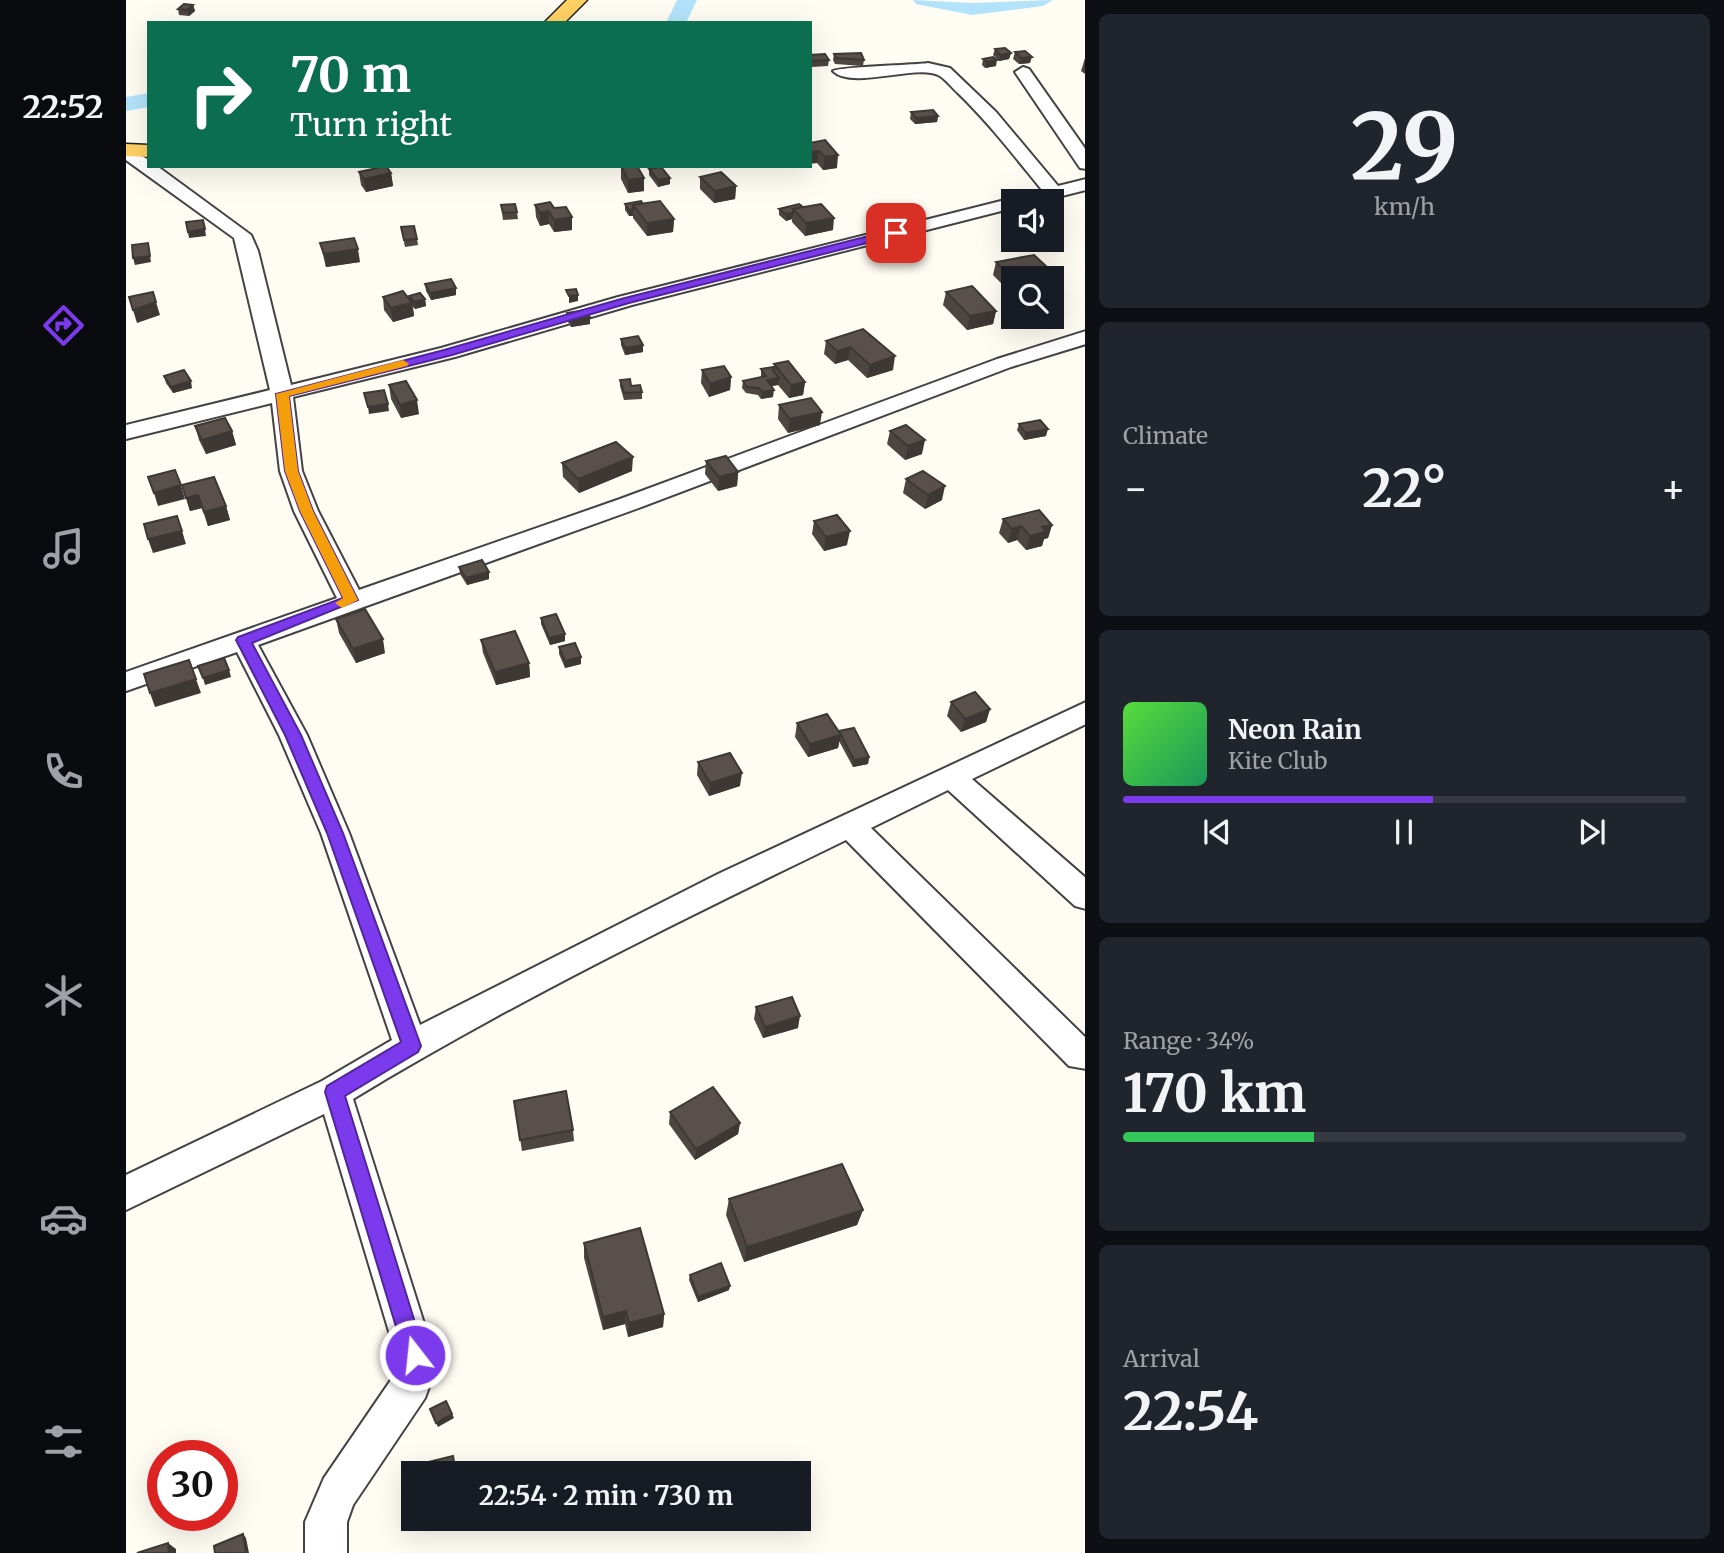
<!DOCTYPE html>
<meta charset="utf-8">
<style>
:root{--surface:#171b24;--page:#20242c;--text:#f1f3f6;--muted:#9ea1a6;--line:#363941;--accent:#7c3aed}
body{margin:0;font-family:Merriweather,serif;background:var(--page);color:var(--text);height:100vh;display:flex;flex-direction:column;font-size:26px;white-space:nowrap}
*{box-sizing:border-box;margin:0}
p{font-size:23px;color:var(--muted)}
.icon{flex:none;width:38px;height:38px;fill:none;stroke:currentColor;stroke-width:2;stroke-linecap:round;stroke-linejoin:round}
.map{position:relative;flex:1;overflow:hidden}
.side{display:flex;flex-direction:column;gap:14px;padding:14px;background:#0d0f14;width:639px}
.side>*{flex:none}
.top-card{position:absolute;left:21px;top:21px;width:665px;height:147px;border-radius:0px;box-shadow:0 7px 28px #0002;background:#0b6e4f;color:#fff;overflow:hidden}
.controls{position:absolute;left:875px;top:189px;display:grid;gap:14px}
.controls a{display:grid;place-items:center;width:63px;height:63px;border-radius:0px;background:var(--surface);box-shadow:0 7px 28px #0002;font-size:35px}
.speed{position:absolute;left:21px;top:1440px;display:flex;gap:14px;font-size:35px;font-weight:700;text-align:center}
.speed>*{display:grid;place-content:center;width:91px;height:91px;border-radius:50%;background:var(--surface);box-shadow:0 7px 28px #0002;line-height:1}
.speed .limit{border:10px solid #d22;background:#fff;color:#111}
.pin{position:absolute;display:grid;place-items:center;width:60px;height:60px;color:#fff;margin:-30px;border-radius:14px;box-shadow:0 4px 10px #0006}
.me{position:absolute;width:77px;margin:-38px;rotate:344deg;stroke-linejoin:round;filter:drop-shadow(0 0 5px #0008)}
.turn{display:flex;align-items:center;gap:24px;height:147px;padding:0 28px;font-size:32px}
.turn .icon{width:91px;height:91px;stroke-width:2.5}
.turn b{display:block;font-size:49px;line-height:60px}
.big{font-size:52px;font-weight:700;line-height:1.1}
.side .widget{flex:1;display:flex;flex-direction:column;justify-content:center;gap:10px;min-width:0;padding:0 24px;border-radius:10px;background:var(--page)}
.side .dial{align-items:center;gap:0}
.dial b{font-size:91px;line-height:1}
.song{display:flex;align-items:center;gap:21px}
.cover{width:84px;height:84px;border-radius:10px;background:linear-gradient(135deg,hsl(110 70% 55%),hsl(150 70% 35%))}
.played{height:7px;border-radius:4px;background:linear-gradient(90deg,var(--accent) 55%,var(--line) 55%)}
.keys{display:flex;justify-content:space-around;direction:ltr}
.heat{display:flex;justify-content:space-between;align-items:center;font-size:38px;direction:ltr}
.charge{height:10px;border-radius:5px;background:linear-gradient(90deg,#34c759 34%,var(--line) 0)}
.trip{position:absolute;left:275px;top:1461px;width:410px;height:70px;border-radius:0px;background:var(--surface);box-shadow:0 7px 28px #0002;font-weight:700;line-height:70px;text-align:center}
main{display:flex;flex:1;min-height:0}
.menu{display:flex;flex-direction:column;width:126px;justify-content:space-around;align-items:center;background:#090b0e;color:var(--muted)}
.menu .icon{width:49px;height:49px}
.menu .active{color:var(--accent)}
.menu b{font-size:32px;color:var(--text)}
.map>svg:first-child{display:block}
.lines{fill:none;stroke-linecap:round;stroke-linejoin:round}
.river{fill:#b3e3fa;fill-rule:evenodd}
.minor-casing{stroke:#434343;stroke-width:4}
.major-casing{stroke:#212121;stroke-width:3}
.minor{fill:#fff;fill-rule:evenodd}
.major{fill:#ffd163;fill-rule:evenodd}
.wall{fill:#4d4540}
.shaded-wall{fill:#3e3834}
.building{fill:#59504b;stroke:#3e3834;stroke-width:2}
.route{fill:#7c3aed;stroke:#51269a;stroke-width:2}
.slow{fill:#f59e0b}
</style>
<main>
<nav class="menu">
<b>22:52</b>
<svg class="icon active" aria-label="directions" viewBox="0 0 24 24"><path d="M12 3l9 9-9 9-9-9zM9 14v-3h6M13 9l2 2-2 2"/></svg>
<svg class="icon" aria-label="music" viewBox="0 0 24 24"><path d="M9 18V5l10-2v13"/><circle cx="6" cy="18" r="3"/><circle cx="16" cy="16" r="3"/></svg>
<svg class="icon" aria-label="phone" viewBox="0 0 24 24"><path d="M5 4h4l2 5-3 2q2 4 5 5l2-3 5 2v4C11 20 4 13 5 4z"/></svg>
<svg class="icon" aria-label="climate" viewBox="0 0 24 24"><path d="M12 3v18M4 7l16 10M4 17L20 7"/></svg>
<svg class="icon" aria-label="car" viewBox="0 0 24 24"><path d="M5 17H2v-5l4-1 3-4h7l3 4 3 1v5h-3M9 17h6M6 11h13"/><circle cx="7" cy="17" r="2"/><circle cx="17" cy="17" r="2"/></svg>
<svg class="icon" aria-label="filters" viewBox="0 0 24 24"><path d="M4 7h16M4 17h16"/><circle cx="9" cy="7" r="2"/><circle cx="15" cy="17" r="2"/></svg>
</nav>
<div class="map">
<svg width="960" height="1553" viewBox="0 0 960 1553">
<rect width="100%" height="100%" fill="#fffcf3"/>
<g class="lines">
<g class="river">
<polygon points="551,0 571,0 560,23 540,23"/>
<polygon points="787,0 846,3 927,0 917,6 846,15 790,4"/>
<polygon points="23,93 23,107 0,111 0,97"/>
</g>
<g class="minor-casing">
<g id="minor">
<path d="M802 63 824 68 870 112 932 186 960 179V190L916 201H906L903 197 906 193 916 190C889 157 863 123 832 93 826 88 819 78 812 75 791 64 726 90 707 71 712 67 788 65 802 63Z"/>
<polygon points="897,67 903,69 960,150 960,169 954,168 889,72"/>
<path d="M0 147 23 160V166H31L125 235 132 251 165 385 315 348 492 297 887 198 895 201H887V208L506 305 329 357 167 397 176 471 192 511 233 590 494 499 871 359 960 331V344L885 367 510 509 132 645 181 735 223 833 294 1025 592 874 960 702V724L846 779 960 878V909L949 906 822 790 745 828 960 1038V1069L943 1066 720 840C553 921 385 1003 227 1099L308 1355 304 1384 299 1398 227 1505 221 1522V1553H179V1522L198 1478 267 1377 270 1355 198 1114 0 1210V1175L196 1081 266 1040 195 833 153 735 111 652 0 691V672L211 598 168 511 154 471 146 403 0 439V425L144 390 108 238 0 160Z"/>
</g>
</g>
<g class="major-casing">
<g id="major">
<polygon points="441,0 461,0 438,23 418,23"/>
<polygon points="0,144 23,145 23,157 0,156"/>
</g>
</g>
<use href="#minor" class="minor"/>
<use href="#major" class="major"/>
</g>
<g class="wall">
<polygon points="67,5 69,11 63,16 53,15 52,9"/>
<polygon points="869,49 885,53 883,59 873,61 867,55"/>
<polygon points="889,52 904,63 893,64 887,59"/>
<polygon points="708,54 738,60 737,66 709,64 707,60"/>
<polygon points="684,55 703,60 702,66 686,67 684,65"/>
<polygon points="959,58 959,74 955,71"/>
<polygon points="857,59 870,66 859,68 856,65"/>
<polygon points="785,112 812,116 811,122 789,124 784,119"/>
<polygon points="684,143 711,168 697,170 691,163"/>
<polygon points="495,166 518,178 518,191 502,193 495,179"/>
<polygon points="523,169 544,184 532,187 523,175"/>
<polygon points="233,172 265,173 267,186 240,192 235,185"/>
<polygon points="574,177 610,186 609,199 588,203 574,189"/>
<polygon points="499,204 517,204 548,219 547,232 521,236 507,218 507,216 503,216 499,210"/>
<polygon points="673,204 707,230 679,236 666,222 666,219 660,221 653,215 653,209"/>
<polygon points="375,205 391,212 392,219 377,220"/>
<polygon points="409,205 428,208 446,217 446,230 428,232 423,224 414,226 410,217"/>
<polygon points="275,227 291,239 292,245 279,247"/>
<polygon points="194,243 234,262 200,267"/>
<polygon points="870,262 923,269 920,278 887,278 882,290 867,275"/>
<polygon points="299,284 330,295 305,300 300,291"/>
<polygon points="820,292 870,311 867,324 841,330 817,305"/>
<polygon points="283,296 299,299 300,306 289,309 287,307 288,316 267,322 258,310 257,297 283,299"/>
<polygon points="441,313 464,324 445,327 441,320"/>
<polygon points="737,329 767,370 741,378 722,360 709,364 698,354 700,341"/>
<polygon points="495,339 517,352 499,355 495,345"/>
<polygon points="648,364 679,382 677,395 663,398 652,385 645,386 647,397 635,399 632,395 620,393 616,388 617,381 635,377 635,369 648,367"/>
<polygon points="576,370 605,377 604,390 583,397 575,383"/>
<polygon points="38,376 66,388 47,393 40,383"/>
<polygon points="494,380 516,392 516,399 498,400 494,386"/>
<polygon points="263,385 293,414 275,418 265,399"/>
<polygon points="653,405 694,425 662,433 652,419"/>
<polygon points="893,424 920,436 898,440 891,430"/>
<polygon points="69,426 106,431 110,445 80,454 73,440"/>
<polygon points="764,431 796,454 779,460 761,444"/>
<polygon points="580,461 612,472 611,486 592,491 579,474"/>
<polygon points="436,463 506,471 453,493 437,477"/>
<polygon points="780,479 816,500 799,509 777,493"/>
<polygon points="56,485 100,506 104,520 82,526 76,508 64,511"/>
<polygon points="877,519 926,525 922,538 918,539 916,546 900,550 891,540 882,543 873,533"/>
<polygon points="688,521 721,545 698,551 686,534"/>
<polygon points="333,567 363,579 341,585 334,574"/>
<polygon points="415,618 439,641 424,645 415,624"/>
<polygon points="210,619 259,653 230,663 213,633"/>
<polygon points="355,640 403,663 404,677 370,685 357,653"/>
<polygon points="433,647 455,664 439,668 433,654"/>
<polygon points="825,702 864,709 860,722 835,732 821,716"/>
<polygon points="671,723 713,732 743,757 742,764 727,767 713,741 712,748 682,757 669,737"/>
<polygon points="572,762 614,786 583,796 571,775"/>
<polygon points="630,1007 672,1028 637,1038 628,1019"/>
<polygon points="388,1101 447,1130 448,1141 396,1151"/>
<polygon points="544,1112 614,1123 612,1134 569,1160 543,1124"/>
<polygon points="603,1199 737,1210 731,1225 618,1262 600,1215"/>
<polygon points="458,1243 538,1314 537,1327 502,1337 499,1324 477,1330 458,1258"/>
<polygon points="564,1275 603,1290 572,1302 563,1280"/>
</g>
<g class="shaded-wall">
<polygon points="67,5 69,11 63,16 61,10"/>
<polygon points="885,53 883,59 873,61 874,55"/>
<polygon points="906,57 904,63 893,64 895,58"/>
<polygon points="871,60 870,66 859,68 861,62"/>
<polygon points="812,116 811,122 789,124 790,118"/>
<polygon points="693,151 691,163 684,164 684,152"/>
<polygon points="712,155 711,168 697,170 699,157"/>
<polygon points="265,173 267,186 240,192 238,179"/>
<polygon points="518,178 518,191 502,193 502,180"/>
<polygon points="544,178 544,184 532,187 532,180"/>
<polygon points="610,186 609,199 588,203 589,191"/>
<polygon points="507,209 507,216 503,216 503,210"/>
<polygon points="423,211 423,224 414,226 414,213"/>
<polygon points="667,213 666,219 660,221 660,214"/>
<polygon points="446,217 446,230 428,232 428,220"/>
<polygon points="708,218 707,230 679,236 680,223"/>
<polygon points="548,219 547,232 521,236 521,223"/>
<polygon points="79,229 80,236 63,238 62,232"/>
<polygon points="22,243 25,262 9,265 7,258"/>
<polygon points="232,249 234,262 200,267 198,254"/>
<polygon points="923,269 920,278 887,278 887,288 882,290 885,276"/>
<polygon points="330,288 330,295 305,300 304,293"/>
<polygon points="452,295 452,301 443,303 443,296"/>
<polygon points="299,299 300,306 289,309 288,302"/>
<polygon points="30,302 34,315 11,323 7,310"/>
<polygon points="286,303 288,316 267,322 265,308"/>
<polygon points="870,311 867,324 841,330 844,316"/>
<polygon points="464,317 464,324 445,327 445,321"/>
<polygon points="517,345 517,352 499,355 499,348"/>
<polygon points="724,347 722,360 709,364 711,351"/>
<polygon points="769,356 767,370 741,378 744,365"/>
<polygon points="605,377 604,390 583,397 584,384"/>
<polygon points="653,378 652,385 640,387 641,380"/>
<polygon points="65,381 66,388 47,393 45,387"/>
<polygon points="679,382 677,395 663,398 665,385"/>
<polygon points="648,390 647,397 635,399 636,392"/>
<polygon points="291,400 293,414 275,418 274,405"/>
<polygon points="262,404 263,411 243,414 242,407"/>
<polygon points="696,412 694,425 662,433 664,419"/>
<polygon points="922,429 920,436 898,440 900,433"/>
<polygon points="106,431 110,445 80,454 76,440"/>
<polygon points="799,440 796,454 779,460 782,446"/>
<polygon points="507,457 506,471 453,493 452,479"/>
<polygon points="612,472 611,486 592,491 593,477"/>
<polygon points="55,485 59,499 32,506 28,493"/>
<polygon points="819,486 816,500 799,509 802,495"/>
<polygon points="72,495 76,508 64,511 60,498"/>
<polygon points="100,506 104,520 82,526 78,512"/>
<polygon points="926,525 922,538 918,539 916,546 900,550 904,536 916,527"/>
<polygon points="895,526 891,540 882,543 886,529"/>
<polygon points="56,531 60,544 27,553 22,539"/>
<polygon points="724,531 721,545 698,551 700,537"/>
<polygon points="363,572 363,579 341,585 340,578"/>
<polygon points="439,634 439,641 424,645 423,638"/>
<polygon points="257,639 259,653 230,663 227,649"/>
<polygon points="455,657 455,664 439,668 439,661"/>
<polygon points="403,663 404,677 370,685 369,672"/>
<polygon points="103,670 105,677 79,685 77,678"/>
<polygon points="70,679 75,693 29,707 24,693"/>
<polygon points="864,709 860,722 835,732 839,719"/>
<polygon points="715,735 712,748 682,757 684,744"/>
<polygon points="743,757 742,764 727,767 728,760"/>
<polygon points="616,773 614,786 583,796 584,783"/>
<polygon points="674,1016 672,1028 637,1038 639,1027"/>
<polygon points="614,1123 612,1134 569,1160 570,1149"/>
<polygon points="737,1210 731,1225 618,1262 621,1247"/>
<polygon points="604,1286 603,1290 572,1302 572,1297"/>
<polygon points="500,1311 499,1324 477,1330 477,1317"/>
<polygon points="538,1314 537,1327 502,1337 503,1323"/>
<polygon points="326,1414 328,1418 312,1427 310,1423"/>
<polygon points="117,1534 120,1538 123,1553 120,1553"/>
<polygon points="42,1543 50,1549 50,1553 43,1553"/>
</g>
<g class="building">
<polygon points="58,4 67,5 61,10 52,9"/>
<polygon points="879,48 885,53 874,55 869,49"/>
<polygon points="899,51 906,57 895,58 889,52"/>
<polygon points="735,53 738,60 710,58 708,54"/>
<polygon points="699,54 703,60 686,61 684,57 684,55"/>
<polygon points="867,57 871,60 861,62 857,59"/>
<polygon points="807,110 812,116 790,118 785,112"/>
<polygon points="699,140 712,155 699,157 693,151 684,152 684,143"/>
<polygon points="260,166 265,173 238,179 233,172"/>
<polygon points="495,166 511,166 518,178 502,180"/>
<polygon points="535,167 544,178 532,180 523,169"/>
<polygon points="595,172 610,186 589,191 574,177"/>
<polygon points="515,201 517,204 507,205 507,209 503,210 499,204"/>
<polygon points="534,201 548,219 521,223 507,205"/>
<polygon points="424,202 428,208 440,207 446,217 428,220 423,211 414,213 409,205"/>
<polygon points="389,204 391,212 377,213 375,205"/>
<polygon points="673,204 677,207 667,209 667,213 660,214 653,209"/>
<polygon points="695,204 708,218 680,223 667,209"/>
<polygon points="77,220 79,229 62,232 60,222"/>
<polygon points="288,226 291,239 278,240 275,227"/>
<polygon points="228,238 232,249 198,254 194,243"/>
<polygon points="22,243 24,256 7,258 6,245"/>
<polygon points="908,255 923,269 885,276 870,262"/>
<polygon points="325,279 330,288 304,293 299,284"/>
<polygon points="846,286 870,311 844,316 820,292"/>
<polygon points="450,289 452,295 443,296 440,290"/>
<polygon points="277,291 286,303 265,308 257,297"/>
<polygon points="27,292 30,302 7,310 3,297"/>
<polygon points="294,293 299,299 288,302 283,296"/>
<polygon points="459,310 464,317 445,321 441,313"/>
<polygon points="737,329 769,356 744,365 724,347 711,351 700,341"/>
<polygon points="512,336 517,345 499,348 495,339"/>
<polygon points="662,361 679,382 665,385 648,364"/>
<polygon points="598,366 605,377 584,384 576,370"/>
<polygon points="648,367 647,371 653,378 641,380 648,390 636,392 633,388 621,387 617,381 640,376 635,369"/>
<polygon points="58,370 65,381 45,387 38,376"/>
<polygon points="504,379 505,386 514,385 516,392 498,393 494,380"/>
<polygon points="280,381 291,400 274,405 263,385"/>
<polygon points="258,390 262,404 242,407 238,393"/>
<polygon points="685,398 696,412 664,419 653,405"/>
<polygon points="99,418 106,431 76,440 69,426"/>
<polygon points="914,420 922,429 900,433 893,424"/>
<polygon points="780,425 799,440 782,446 764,431"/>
<polygon points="490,442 507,457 452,479 436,463"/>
<polygon points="600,456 612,472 593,477 580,461"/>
<polygon points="49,470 55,485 28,493 22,477"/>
<polygon points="797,471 819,486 802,495 780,479"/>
<polygon points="88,477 100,506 78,512 72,495 60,498 56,485"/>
<polygon points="913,510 926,525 916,527 920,532 904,536 895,526 886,529 877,519"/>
<polygon points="711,515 724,531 700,537 688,521"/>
<polygon points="51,516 56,531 22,539 18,524"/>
<polygon points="356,560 363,572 340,578 333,567"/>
<polygon points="239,609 257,639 227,649 210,619"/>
<polygon points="430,614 439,634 423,638 415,618"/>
<polygon points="389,631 403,663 369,672 355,640"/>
<polygon points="449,643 455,657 439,661 433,647"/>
<polygon points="98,658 103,670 77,678 72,666"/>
<polygon points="63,660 70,679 24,693 18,674"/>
<polygon points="849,692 864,709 839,719 825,702"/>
<polygon points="701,714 715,735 684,744 671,723"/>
<polygon points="728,728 743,757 728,760 713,731"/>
<polygon points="604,753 616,773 584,783 572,762"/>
<polygon points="666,997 674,1016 639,1027 630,1007"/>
<polygon points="587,1087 614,1123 570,1149 544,1112"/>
<polygon points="440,1091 447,1130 394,1140 388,1101"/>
<polygon points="716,1164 737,1210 621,1247 603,1199"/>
<polygon points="514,1228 538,1314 503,1323 500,1311 477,1317 458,1243"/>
<polygon points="595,1263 604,1286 572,1297 564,1275"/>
<polygon points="320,1401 326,1414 310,1423 304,1409"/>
<polygon points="327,1456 330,1474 287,1474 287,1508 283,1509 278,1468"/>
<polygon points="117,1534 120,1553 89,1553 88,1546"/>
<polygon points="42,1543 43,1553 11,1553"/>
</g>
<polygon class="route" points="770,229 773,230 773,235 503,303 326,355 163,396 172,471 187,511 232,600 126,643 175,735 217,833 295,1046 292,1052 219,1096 299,1355 296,1363 289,1366 281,1363 199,1092 201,1086 275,1042 201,833 159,735 110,640 112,637 217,598 174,511 159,471 150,394 318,350 495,299"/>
<polygon class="slow" points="277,360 283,364 281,366 163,396 172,471 187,511 232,600 216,608 209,603 217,598 174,511 159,471 150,394"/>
</svg>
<div class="controls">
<a><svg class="icon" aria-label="sound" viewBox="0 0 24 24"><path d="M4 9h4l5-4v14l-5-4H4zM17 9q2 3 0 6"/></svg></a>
<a><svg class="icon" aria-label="search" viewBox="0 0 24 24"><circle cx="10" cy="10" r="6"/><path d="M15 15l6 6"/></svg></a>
</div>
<div class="speed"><div class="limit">30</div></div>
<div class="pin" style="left:770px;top:233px;background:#d93025"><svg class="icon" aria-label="arrive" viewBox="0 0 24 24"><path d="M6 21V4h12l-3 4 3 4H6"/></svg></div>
<svg class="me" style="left:289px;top:1355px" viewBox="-20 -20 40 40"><circle r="17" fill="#7c3aed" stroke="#fff" stroke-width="3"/><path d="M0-11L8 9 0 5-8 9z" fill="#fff"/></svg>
<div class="trip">22:54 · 2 min · 730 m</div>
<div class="top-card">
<div class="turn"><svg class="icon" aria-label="right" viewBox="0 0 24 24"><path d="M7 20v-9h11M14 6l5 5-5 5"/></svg><div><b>70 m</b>Turn right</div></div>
</div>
</div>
<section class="side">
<div class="widget dial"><b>29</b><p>km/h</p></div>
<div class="widget"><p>Climate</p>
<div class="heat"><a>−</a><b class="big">22°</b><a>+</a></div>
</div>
<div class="widget">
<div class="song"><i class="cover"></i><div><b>Neon Rain</b><p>Kite Club</p></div></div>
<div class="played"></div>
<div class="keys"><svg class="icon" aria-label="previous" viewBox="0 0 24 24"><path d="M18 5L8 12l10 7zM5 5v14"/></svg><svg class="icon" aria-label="pause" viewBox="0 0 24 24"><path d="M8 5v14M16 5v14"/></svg><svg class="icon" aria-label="next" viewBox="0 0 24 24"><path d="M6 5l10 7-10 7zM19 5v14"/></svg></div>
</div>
<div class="widget"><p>Range · 34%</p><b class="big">170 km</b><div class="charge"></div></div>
<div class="widget"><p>Arrival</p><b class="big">22:54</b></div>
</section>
</main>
